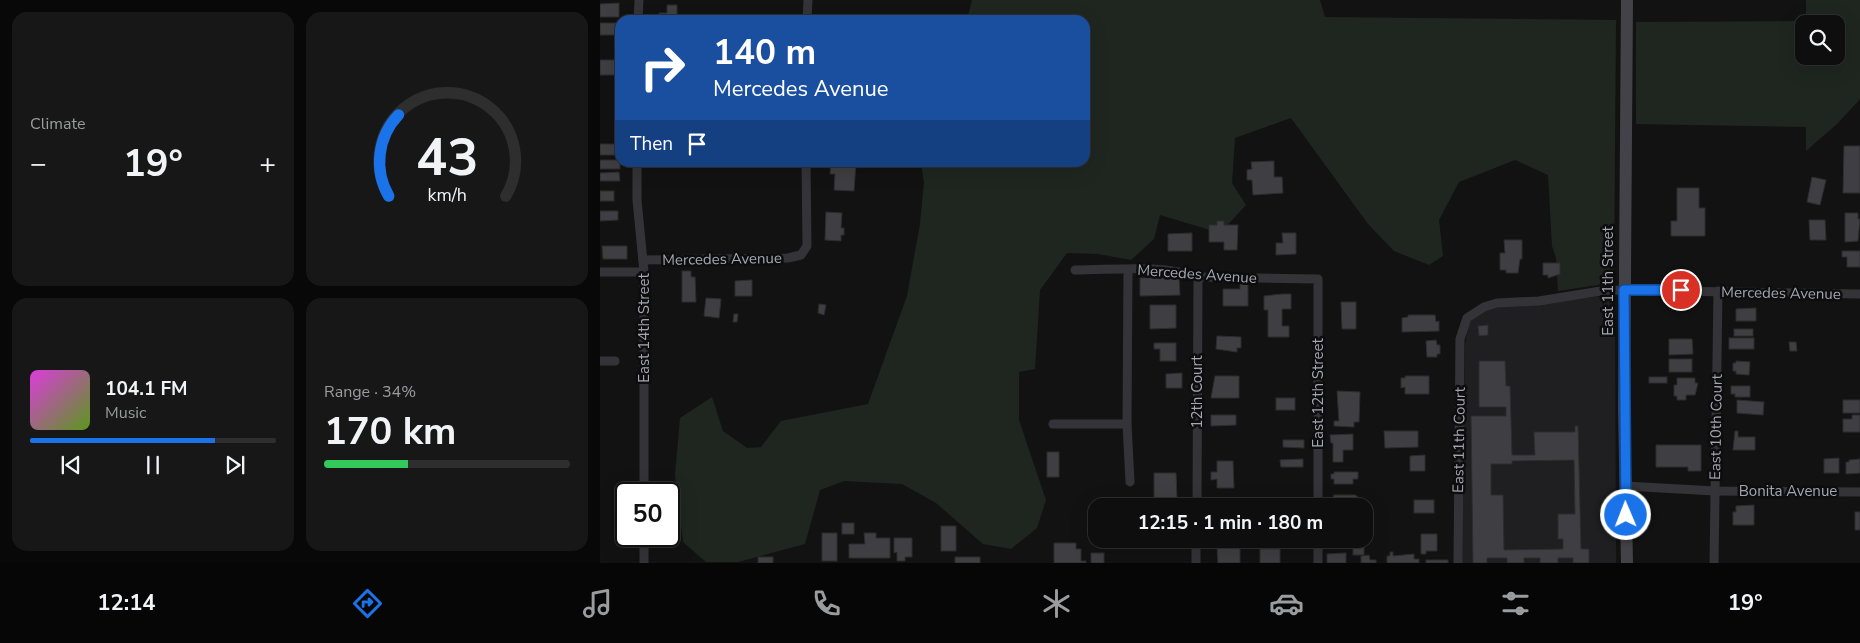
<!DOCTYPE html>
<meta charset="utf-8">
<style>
:root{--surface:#0e0e0e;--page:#171717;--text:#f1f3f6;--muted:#9b9c9e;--line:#2e2e2e;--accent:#1a73e8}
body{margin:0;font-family:"Nunito Sans",sans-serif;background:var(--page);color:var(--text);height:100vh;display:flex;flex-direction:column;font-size:19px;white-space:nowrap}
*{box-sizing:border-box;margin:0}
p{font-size:16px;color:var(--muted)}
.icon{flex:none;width:28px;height:28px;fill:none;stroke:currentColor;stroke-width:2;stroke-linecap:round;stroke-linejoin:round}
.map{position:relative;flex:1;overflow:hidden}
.details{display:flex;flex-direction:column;gap:12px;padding:12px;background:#080808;width:600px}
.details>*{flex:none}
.hud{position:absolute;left:15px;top:15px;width:475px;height:152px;border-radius:15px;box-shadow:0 5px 20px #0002,0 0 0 1px var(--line);background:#1a4fa0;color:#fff;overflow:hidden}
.tools{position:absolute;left:1195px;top:15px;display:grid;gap:10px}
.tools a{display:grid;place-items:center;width:50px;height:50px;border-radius:10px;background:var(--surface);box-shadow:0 5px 20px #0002,0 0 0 1px var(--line);font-size:25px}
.speed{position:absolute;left:15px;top:482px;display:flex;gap:10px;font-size:25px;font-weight:700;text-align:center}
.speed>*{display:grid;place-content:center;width:65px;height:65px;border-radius:50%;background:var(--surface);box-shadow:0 5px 20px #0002,0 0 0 1px var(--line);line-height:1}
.speed .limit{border:2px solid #111;border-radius:8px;background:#fff;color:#111}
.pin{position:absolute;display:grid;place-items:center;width:42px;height:42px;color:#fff;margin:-21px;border:2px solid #fff;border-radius:50%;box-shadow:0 1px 5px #0007}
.me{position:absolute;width:55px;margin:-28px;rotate:359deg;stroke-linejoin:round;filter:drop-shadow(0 0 4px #0008)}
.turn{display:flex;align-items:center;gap:18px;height:105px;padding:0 15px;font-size:22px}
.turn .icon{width:65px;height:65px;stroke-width:2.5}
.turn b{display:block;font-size:35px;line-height:42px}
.then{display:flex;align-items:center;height:48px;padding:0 15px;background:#0003;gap:10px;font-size:19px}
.big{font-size:38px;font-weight:700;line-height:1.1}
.details .tile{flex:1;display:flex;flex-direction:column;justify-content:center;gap:8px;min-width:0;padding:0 18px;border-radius:15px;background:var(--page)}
.details .dial{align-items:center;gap:0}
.dial svg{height:130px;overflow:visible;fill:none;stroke:var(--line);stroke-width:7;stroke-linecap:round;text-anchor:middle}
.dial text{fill:var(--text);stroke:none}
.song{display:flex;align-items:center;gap:15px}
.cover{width:60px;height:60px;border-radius:8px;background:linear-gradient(135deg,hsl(300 70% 55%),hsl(90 70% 35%))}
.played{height:5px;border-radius:2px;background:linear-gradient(90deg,var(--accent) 75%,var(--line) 75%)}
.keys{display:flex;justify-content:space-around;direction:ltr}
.heat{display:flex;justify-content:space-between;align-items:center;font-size:28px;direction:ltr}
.charge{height:8px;border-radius:4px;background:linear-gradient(90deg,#34c759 34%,var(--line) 0)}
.details .tiles{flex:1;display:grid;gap:12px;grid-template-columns:repeat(2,1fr)}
.trip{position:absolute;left:488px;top:498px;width:285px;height:50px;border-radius:15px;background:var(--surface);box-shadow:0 5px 20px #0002,0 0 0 1px var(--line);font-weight:700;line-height:50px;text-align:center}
.tab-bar{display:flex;height:80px;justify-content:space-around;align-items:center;background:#060606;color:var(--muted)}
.tab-bar .icon{width:35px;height:35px}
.tab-bar .selected{color:var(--accent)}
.tab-bar b{font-size:22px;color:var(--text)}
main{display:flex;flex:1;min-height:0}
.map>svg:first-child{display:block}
.built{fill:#1f1e20}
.green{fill:#1f2620;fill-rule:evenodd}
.building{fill:#3f3f43;stroke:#2d2c2f;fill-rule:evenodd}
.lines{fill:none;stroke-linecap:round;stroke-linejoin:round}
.street{stroke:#343338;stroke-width:9}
.secondary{stroke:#424248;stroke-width:12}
.route-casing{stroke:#114b97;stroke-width:12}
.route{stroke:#1a73e8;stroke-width:9}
.labels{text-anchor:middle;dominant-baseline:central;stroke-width:5;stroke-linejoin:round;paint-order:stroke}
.street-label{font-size:15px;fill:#a5a6b3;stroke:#0d0d0e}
</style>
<main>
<section class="details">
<div class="tiles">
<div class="tile"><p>Climate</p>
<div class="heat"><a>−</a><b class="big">19°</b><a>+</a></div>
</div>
<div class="tile dial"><svg viewBox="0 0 100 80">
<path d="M14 69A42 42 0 1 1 86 69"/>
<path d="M14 69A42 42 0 0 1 20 19" stroke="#1a73e8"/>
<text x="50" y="56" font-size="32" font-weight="700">43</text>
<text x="50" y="72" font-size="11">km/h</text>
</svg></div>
<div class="tile">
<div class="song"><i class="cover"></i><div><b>104.1 FM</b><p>Music</p></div></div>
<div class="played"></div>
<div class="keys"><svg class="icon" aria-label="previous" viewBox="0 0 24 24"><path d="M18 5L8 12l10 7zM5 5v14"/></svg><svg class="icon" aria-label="pause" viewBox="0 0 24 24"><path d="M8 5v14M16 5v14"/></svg><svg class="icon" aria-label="next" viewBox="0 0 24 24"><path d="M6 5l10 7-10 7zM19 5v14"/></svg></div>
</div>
<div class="tile"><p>Range · 34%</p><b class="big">170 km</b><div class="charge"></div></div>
</div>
</section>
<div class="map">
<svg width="1260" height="563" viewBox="0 0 1260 563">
<rect width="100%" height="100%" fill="#121213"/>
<polygon class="built" points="1004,296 1012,300 1015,308 1016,563 862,563 865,346 868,325 876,315 891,308"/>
<g class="green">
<polygon points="372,0 720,0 725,17 1016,20 1014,275 998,285 958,291 956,258 952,246 948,175 915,160 859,182 839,220 843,256 829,265 794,251 768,224 691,118 635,138 632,183 646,205 620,233 560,215 554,239 531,260 498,254 467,253 440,290 435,369 419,372 419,420 446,500 437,528 411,549 383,544 336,503 302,484 244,481 220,490 205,544 138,562 106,562 83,542 75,475 80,418 112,397 123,431 147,448 161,447 181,421 268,404 307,296 320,224 324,182 321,163 485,162 485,20 367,20"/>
<path d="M1206 0H1260V99L1238 123 1206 151V127L1036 124V22L1206 21ZM1204 24H1236V56H1204Z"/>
</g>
<g class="building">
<polygon points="19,3 19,17 0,17 0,4"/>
<polygon points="67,5 77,5 77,20 59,20 59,13 67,13"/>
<rect x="0" y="23" width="18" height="12"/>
<polygon points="0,60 17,60 17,64 20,64 18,75 0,75"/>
<rect x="0" y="144" width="20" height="11"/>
<polygon points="1244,146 1260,146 1260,193 1243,193"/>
<rect x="0" y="160" width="20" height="9"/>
<polygon points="674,161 674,177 682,177 683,193 653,195 652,180 647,180 647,170 652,169 651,162"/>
<polygon points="231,162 256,162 254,191 234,190 235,174 230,174"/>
<polygon points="19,172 20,181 0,181 0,173"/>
<polygon points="1212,177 1226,180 1220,205 1207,202"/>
<polygon points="1077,188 1099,188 1099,208 1105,208 1105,236 1071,236 1071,221 1077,221"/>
<rect x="0" y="191" width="14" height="10"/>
<polygon points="0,211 18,211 18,220 0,221"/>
<polygon points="226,212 242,213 241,228 244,228 244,235 241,235 241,241 225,240"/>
<polygon points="1245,213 1258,213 1258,219 1260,219 1258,241 1245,242"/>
<polygon points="1209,220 1225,220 1226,240 1210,240"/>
<polygon points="617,221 624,221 624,225 638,225 637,250 624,250 624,242 609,242 609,225 617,225"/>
<polygon points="592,233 592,251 568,251 568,234"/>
<polygon points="682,233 696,233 696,254 676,255 676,243 683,243"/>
<polygon points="904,240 922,240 922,259 920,259 918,273 906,273 906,270 900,270 900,253 905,253"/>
<polygon points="2,246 27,246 27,259 3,259"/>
<polygon points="1242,251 1260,251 1260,267 1247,267 1247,257 1242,257"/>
<polygon points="943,263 960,263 960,274 948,278 948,275 943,275"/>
<polygon points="82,271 91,271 91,277 95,277 96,302 82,302"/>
<polygon points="579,277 580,295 540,296 540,278"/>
<polygon points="152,280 152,296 135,296 135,281"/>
<polygon points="640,284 648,284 648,306 623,306 623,289 640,289"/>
<polygon points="682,294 691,294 691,309 682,309 682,326 689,326 689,337 668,337 668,310 664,310 664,296"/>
<polygon points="106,298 121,299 119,318 104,316"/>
<polygon points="741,302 756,302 756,329 742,329"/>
<polygon points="219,304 226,305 224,315 218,313"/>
<polygon points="550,305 576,305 576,328 550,329"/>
<polygon points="1156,308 1156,321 1136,321 1136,309"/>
<polygon points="134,314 138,314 137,322 133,322"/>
<polygon points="808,315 835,315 836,322 839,321 839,331 802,332 802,318 808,317"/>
<polygon points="888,325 888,335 879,336 878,326"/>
<rect x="1134" y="329" width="19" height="7"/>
<polygon points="617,336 641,337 641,348 637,348 637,352 616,349"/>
<rect x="1129" y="338" width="25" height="11"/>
<polygon points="1069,339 1092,339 1093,354 1069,355"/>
<polygon points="836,340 837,345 840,345 840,354 837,354 837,357 827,357 826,341"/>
<polygon points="1189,342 1196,342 1197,351 1190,351"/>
<polygon points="554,343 576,343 576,361 560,361 560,349 554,349"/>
<rect x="1069" y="359" width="23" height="13"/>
<path d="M879 361H905L906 386H910L912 455H935L934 432H975V426H978L981 549H989V563H973V558H958V563H940V558H924V563H907V558H887V563H873L871 416H906V407H879ZM974 460 975 514H958V539H963V549L904 550 903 495H891V464H912V461Z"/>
<polygon points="1136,361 1150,362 1149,375 1136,374 1136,371 1133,371 1133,363 1136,363"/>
<polygon points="582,373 582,388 566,388 566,374"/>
<polygon points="615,376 639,376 639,398 611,398"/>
<polygon points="805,376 829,376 829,394 805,394 805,387 801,388 801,378 805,378"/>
<rect x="1049" y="377" width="18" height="6"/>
<polygon points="1077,378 1095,378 1095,383 1098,383 1095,395 1086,395 1086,400 1077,400 1077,396 1074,396 1074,385 1077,385"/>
<polygon points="1131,386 1150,386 1150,397 1135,397 1135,394 1131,394"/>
<polygon points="737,391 760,392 759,422 754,422 754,427 734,426 734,421 739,421"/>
<rect x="676" y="398" width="19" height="12"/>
<polygon points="1137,400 1164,402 1163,415 1137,413"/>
<rect x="1243" y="400" width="17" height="13"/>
<polygon points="611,415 636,415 636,425 611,426"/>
<polygon points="1252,415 1260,415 1260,432 1243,432 1243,419 1252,419"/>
<polygon points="784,431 818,431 818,447 785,448"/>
<polygon points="1135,431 1138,431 1138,437 1155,437 1155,450 1133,450"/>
<polygon points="753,434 753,450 743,450 743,462 733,462 733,443 731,443 730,435"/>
<polygon points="683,440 704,440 704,448 683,447"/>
<polygon points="1056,445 1101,445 1101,471 1088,471 1088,467 1056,467"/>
<rect x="447" y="452" width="12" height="25"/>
<polygon points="825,455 825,471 810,471 810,456"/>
<polygon points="1239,458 1239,473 1224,473 1224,459"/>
<polygon points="703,459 703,467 681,467 680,460"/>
<polygon points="1260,459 1260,473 1246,474 1246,462 1249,462 1249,460"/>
<polygon points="617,461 633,461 634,488 617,488 617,479 611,480 611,472 617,472"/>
<polygon points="734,472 758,472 758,479 753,479 753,484 734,484 734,479 731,479 731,474 734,474"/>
<polygon points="554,473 576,473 577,499 554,499"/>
<polygon points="734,495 755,495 758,497 758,505 735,506 731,504"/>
<rect x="814" y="500" width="20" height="13"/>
<polygon points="1154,505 1154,525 1133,525 1133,512 1136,512 1136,506"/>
<rect x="1255" y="512" width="5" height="18"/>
<rect x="242" y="523" width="12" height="11"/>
<rect x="341" y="526" width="15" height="25"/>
<rect x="222" y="533" width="15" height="28"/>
<polygon points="264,533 276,533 276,538 290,538 290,558 249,558 249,544 265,544"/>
<polygon points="821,534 837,534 837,551 826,551 826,554 821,554"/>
<polygon points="294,538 312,538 312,557 305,557 305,561 297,561 297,552 294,553"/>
<polygon points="608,539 640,539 640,563 618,563 617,548 608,548"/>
<polygon points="454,543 476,543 476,549 481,549 481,561 486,561 486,563 454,563"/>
<rect x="753" y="543" width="11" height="12"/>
<rect x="660" y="549" width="20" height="14"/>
<polygon points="790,552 793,552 793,556 814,554 814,559 819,559 819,563 787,563 787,556 790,556"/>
<rect x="491" y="553" width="13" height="10"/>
<polygon points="746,553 746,563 727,563 727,554"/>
<polygon points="769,555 770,560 776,560 776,563 761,563 761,556"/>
<rect x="158" y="557" width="15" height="6"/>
<rect x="355" y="557" width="25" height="6"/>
<rect x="826" y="560" width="22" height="3"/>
</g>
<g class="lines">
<g class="street">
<polyline points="38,20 39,0"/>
<polyline points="207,20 208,0"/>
<polyline points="37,162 37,200 44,272 44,494"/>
<polyline points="43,260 188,258 201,255 207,246 206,162"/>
<path d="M475 270C515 270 560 264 598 277L718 279V506"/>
<polyline points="528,270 527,424 530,482"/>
<polyline points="0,272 44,272"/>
<polyline points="0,361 15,361"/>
<polyline points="453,424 527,424"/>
<polyline points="1025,486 1115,491 1260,492"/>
<polyline points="597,506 598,277"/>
<polyline points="44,536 44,563"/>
<polyline points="718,539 718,563"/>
<polyline points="596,563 596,539"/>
<polyline points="858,563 860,339 867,318 884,307 897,303 939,301 1007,290 1260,294"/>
<polyline points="1114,563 1118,291"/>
</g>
<polyline class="secondary" points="1027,0 1024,409 1027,563"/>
</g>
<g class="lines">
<g class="route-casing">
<polyline id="route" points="1026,515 1024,290 1081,290"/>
</g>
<use href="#route" class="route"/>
</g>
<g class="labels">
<g class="street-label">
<text transform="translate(122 259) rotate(-1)">Mercedes Avenue</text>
<text transform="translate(597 274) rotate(4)">Mercedes Avenue</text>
<text transform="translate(1008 281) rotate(-90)">East 11th Street</text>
<text transform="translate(1181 293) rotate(1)">Mercedes Avenue</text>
<text transform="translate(44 328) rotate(-90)">East 14th Street</text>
<text transform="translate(597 392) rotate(-90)">12th Court</text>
<text transform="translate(718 393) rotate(-90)">East 12th Street</text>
<text transform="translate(1116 427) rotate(-89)">East 10th Court</text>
<text transform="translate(859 440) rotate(-89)">East 11th Court</text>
<text x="1188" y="491">Bonita Avenue</text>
</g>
</g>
</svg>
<div class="tools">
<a><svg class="icon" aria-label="search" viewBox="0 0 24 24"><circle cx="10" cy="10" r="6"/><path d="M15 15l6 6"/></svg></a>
</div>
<div class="speed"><div class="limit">50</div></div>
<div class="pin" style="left:1081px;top:290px;background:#d93025"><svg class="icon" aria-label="arrive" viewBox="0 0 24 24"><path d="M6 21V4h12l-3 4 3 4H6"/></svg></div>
<svg class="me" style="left:1026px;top:515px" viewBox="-20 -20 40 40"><circle r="17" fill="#1a73e8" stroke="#fff" stroke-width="3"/><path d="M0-11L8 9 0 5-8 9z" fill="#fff"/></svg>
<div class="trip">12:15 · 1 min · 180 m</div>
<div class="hud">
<div class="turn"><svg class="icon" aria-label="right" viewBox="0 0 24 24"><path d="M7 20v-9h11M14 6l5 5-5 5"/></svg><div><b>140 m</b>Mercedes Avenue</div></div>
<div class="then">Then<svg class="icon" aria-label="arrive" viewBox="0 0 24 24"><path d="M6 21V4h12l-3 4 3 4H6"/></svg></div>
</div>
</div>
</main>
<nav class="tab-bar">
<b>12:14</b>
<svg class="icon selected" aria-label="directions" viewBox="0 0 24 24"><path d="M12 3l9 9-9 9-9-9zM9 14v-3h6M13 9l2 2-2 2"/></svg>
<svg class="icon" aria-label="music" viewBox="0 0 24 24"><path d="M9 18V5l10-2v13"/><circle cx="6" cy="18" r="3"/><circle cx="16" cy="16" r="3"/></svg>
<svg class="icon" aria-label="phone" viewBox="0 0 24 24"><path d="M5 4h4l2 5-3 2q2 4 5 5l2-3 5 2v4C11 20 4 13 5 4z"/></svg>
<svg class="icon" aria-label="climate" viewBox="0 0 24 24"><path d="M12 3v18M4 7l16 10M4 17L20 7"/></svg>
<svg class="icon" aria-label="car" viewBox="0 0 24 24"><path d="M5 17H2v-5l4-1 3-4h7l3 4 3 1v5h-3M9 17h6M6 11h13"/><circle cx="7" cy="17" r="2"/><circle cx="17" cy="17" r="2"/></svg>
<svg class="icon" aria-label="filters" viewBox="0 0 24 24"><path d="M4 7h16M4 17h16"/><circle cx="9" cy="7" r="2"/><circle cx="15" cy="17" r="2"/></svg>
<b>19°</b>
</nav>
